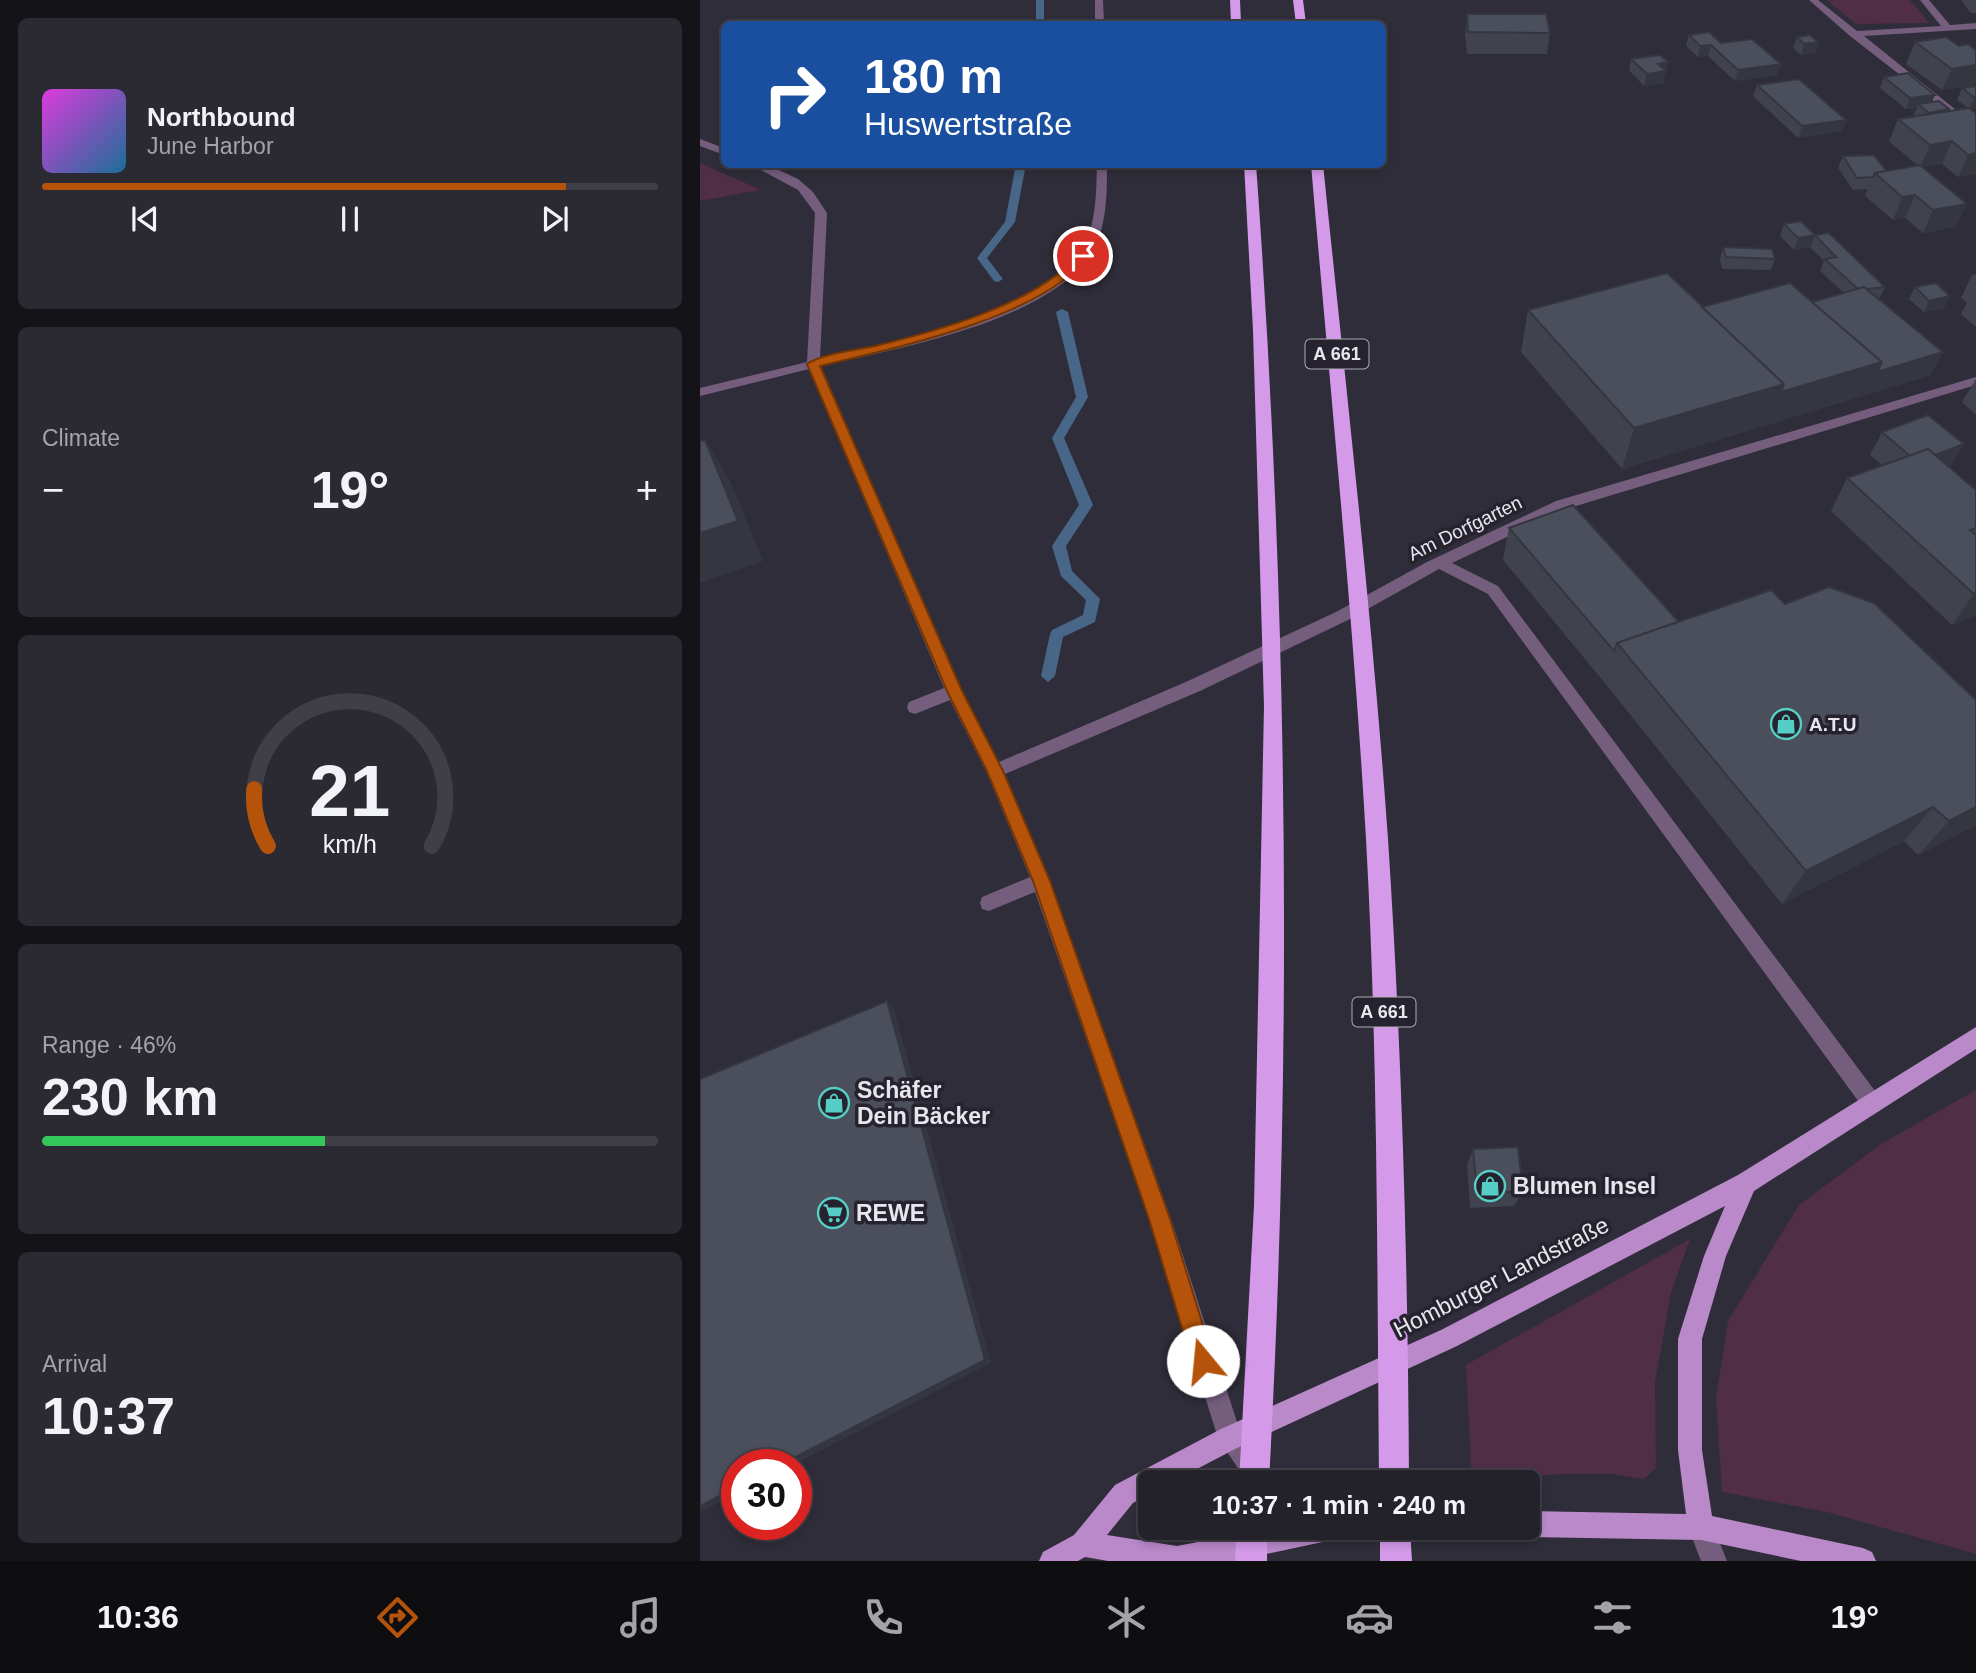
<!DOCTYPE html>
<meta charset="utf-8">
<style>
:root{--surface:#23222b;--page:#2b2a33;--text:#f1f3f6;--muted:#a3a4a9;--line:#403f47;--accent:#b45309}
body{margin:0;font-family:Arial,sans-serif;background:var(--page);color:var(--text);height:100vh;display:flex;flex-direction:column;font-size:26px;white-space:nowrap}
*{box-sizing:border-box;margin:0}
p{font-size:23px;color:var(--muted)}
.icon{flex:none;width:38px;height:38px;fill:none;stroke:currentColor;stroke-width:2;stroke-linecap:round;stroke-linejoin:round}
.map{position:relative;flex:1;overflow:hidden}
.panel{display:flex;flex-direction:column;gap:18px;padding:18px;background:#131318;width:700px}
.panel>*{flex:none}
.guide{position:absolute;left:21px;top:21px;width:665px;height:147px;border-radius:10px;box-shadow:0 4px 10px #0003,0 0 0 2px var(--line);background:#1a4fa0;color:#fff;overflow:hidden}
.speed{position:absolute;left:21px;top:1449px;display:flex;gap:14px;font-size:35px;font-weight:700;text-align:center}
.speed>*{display:grid;place-content:center;width:91px;height:91px;border-radius:50%;background:var(--surface);box-shadow:0 4px 10px #0003,0 0 0 2px var(--line);line-height:1}
.speed .limit{border:10px solid #d22;background:#fff;color:#111}
.pin{position:absolute;display:grid;place-items:center;width:60px;height:60px;color:#fff;margin:-30px;border:4px solid #fff;border-radius:50%;box-shadow:0 2px 7px #0007}
.me{position:absolute;width:77px;margin:-38px;rotate:343deg;stroke-linejoin:round;filter:drop-shadow(0 0 5px #0008)}
.turn{display:flex;align-items:center;gap:24px;height:147px;padding:0 28px;font-size:32px}
.turn .icon{width:91px;height:91px;stroke-width:2.5}
.turn b{display:block;font-size:49px;line-height:60px}
.big{font-size:52px;font-weight:700;line-height:1.1}
.panel .tile{flex:1;display:flex;flex-direction:column;justify-content:center;gap:10px;min-width:0;padding:0 24px;border-radius:10px;background:var(--page)}
.panel .dial{align-items:center;gap:0}
.dial svg{height:182px;overflow:visible;fill:none;stroke:var(--line);stroke-width:7;stroke-linecap:round;text-anchor:middle}
.dial text{fill:var(--text);stroke:none}
.song{display:flex;align-items:center;gap:21px}
.cover{width:84px;height:84px;border-radius:10px;background:linear-gradient(135deg,hsl(300 70% 55%),hsl(200 70% 35%))}
.played{height:7px;border-radius:4px;background:linear-gradient(90deg,var(--accent) 85%,var(--line) 85%)}
.keys{display:flex;justify-content:space-around;direction:ltr}
.heat{display:flex;justify-content:space-between;align-items:center;font-size:38px;direction:ltr}
.charge{height:10px;border-radius:5px;background:linear-gradient(90deg,#34c759 46%,var(--line) 0)}
.trip{position:absolute;left:438px;top:1470px;width:402px;height:70px;border-radius:10px;background:var(--surface);box-shadow:0 4px 10px #0003,0 0 0 2px var(--line);font-weight:700;line-height:70px;text-align:center}
.menu{display:flex;height:112px;justify-content:space-around;align-items:center;background:#0e0e11;color:var(--muted)}
.menu .icon{width:49px;height:49px}
.menu .active{color:var(--accent)}
.menu b{font-size:32px;color:var(--text)}
main{display:flex;flex:1;min-height:0}
.map>svg:first-child{display:block}
.green{fill:#4f2e46}
.lines{fill:none;stroke-linecap:round;stroke-linejoin:round}
.stream{fill:#486688;fill-rule:evenodd}
.minor{fill:#745d7d;fill-rule:evenodd}
.major{fill:#b989ca;fill-rule:evenodd}
.highway{fill:#d49ae9;fill-rule:evenodd}
.wall{fill:#40434e}
.shaded-wall{fill:#343740}
.building{fill:#4b4e5b;stroke:#343740;stroke-width:2}
.route{fill:#b45309;stroke:#753606;stroke-width:2}
.labels{text-anchor:middle;dominant-baseline:central;stroke-width:7;stroke-linejoin:round;paint-order:stroke}
.shield{fill:#26232e;stroke:#adacb4;stroke-width:2}
.shield-label{font-size:18px;font-weight:bold;fill:#e7e6ee}
.street-label{font-size:19px;fill:#e7e6ee;stroke:#26232e}
.poi-label{font-size:19px;font-weight:bold;fill:#e7e6ee;stroke:#26232e;text-anchor:start}
.near-poi-label{font-size:23px;font-weight:bold;fill:#e7e6ee;stroke:#26232e;text-anchor:start}
.near-street-label{font-size:23px;fill:#e7e6ee;stroke:#26232e}
</style>
<main>
<section class="panel">
<div class="tile">
<div class="song"><i class="cover"></i><div><b>Northbound</b><p>June Harbor</p></div></div>
<div class="played"></div>
<div class="keys"><svg class="icon" aria-label="previous" viewBox="0 0 24 24"><path d="M18 5L8 12l10 7zM5 5v14"/></svg><svg class="icon" aria-label="pause" viewBox="0 0 24 24"><path d="M8 5v14M16 5v14"/></svg><svg class="icon" aria-label="next" viewBox="0 0 24 24"><path d="M6 5l10 7-10 7zM19 5v14"/></svg></div>
</div>
<div class="tile"><p>Climate</p>
<div class="heat"><a>−</a><b class="big">19°</b><a>+</a></div>
</div>
<div class="tile dial"><svg viewBox="0 0 100 80">
<path d="M14 69A42 42 0 1 1 86 69"/>
<path d="M14 69A42 42 0 0 1 8 44" stroke="#b45309"/>
<text x="50" y="56" font-size="32" font-weight="700">21</text>
<text x="50" y="72" font-size="11">km/h</text>
</svg></div>
<div class="tile"><p>Range · 46%</p><b class="big">230 km</b><div class="charge"></div></div>
<div class="tile"><p>Arrival</p><b class="big">10:37</b></div>
</section>
<div class="map">
<svg width="1276" height="1561" viewBox="0 0 1276 1561">
<rect width="100%" height="100%" fill="#2f2d39"/>
<g class="green">
<polygon points="1127,0 1210,0 1229,23 1156,24"/>
<polygon points="0,163 61,190 0,201"/>
<polygon points="1276,1090 1276,1554 1127,1512 1022,1492 1016,1399 1028,1321 1099,1205 1181,1144"/>
<polygon points="990,1239 971,1293 955,1382 956,1468 944,1479 912,1474 861,1474 772,1482 766,1365"/>
</g>
<g class="lines">
<g class="stream">
<rect x="336" y="0" width="8" height="24"/>
<polygon points="316,164 326,164 315,222 287,258 303,279 298,282 294,281 277,258 305,222"/>
<polygon points="362,309 368,312 388,397 364,438 393,505 366,546 372,571 400,599 395,622 363,637 355,676 348,682 341,676 350,634 352,630 383,615 386,600 361,576 352,546 379,505 352,438 376,397 356,312"/>
</g>
<g class="minor">
<polygon points="395,0 403,0 404,24 395,24"/>
<polygon points="1109,0 1118,0 1157,31 1241,26 1220,0 1229,0 1250,25 1276,23 1276,29 1164,36 1276,126 1276,134 1150,36"/>
<polygon points="0,139 24,148 24,155 0,146"/>
<path d="M50 164H66L98 179 113 192 127 213 120 359C191 342 336 316 379 253 397 228 396 193 397 164H407C407 196 407 231 389 257 342 323 195 349 121 366L262 691 299 762 488 681 636 612 727 562 856 501 1276 377V385L866 509 752 563 798 586 1178 1095 1182 1102 1178 1109 1171 1112 1164 1109 788 594 739 569 648 620 500 691 305 774 350 881 471 1219 540 1431 575 1482H547L518 1438 449 1219 335 892 289 911 282 909 280 903 282 897 330 877 286 771 250 700 215 714 209 712 207 707 209 702 244 688 109 369 0 396V388L107 362 115 213 98 190Z"/>
<polygon points="1001,1514 1010,1518 1027,1561 1001,1561 988,1527 992,1518"/>
</g>
<polygon class="major" points="1276,1027 1276,1049 1054,1191 1026,1256 1002,1339 1002,1450 1012,1516 1163,1548 1172,1552 1176,1561 1101,1561 1001,1540 828,1537 819,1533 817,1528 828,1528 828,1511 986,1514 978,1450 978,1339 1004,1256 1025,1206 757,1346 539,1447 472,1482 450,1482 450,1494 433,1503 407,1535 477,1546 571,1528 650,1528 646,1537 534,1561 408,1561 385,1557 378,1561 339,1561 343,1552 374,1535 415,1485 521,1429 741,1330 1038,1175"/>
<g class="highway">
<polygon points="530,0 540,0 541,24 531,24"/>
<polygon points="593,0 603,0 606,24 596,24"/>
<path d="M544 164H556C588 603 593 1044 569 1482H539L554 1206 564 706 553 330Z"/>
<path d="M611 164H623C646 389 672 613 688 839 702 1052 708 1268 709 1482H679C677 1268 678 1053 666 839 653 614 630 389 611 164Z"/>
<polygon points="537,1528 567,1528 567,1561 535,1561"/>
<polygon points="680,1528 710,1528 712,1561 680,1561"/>
</g>
</g>
<g class="wall">
<polygon points="1261,0 1276,0 1276,13 1271,13"/>
<polygon points="767,14 850,33 847,54 767,54 765,35"/>
<polygon points="989,35 1021,43 1077,75 1035,81 1008,56 998,57 986,46"/>
<polygon points="1097,37 1118,42 1115,53 1101,55 1093,48"/>
<polygon points="1215,42 1259,46 1275,85 1242,90 1206,64"/>
<polygon points="931,59 968,62 963,83 944,86 929,70"/>
<polygon points="1184,77 1231,102 1249,109 1249,111 1268,108 1257,100 1262,88 1276,86 1276,108 1271,109 1276,174 1258,177 1242,164 1222,167 1267,204 1255,227 1223,233 1205,218 1193,220 1165,196 1168,189 1153,190 1138,168 1143,156 1187,171 1218,166 1189,141 1198,119 1214,116 1213,116 1217,108 1206,109 1180,88"/>
<polygon points="1057,85 1146,120 1142,131 1098,138 1053,96"/>
<polygon points="1084,224 1110,247 1094,250 1080,236"/>
<polygon points="1115,235 1185,287 1179,299 1231,375 922,469 821,352 828,310 1002,307 1112,302 1144,293 1120,271 1124,261 1110,247"/>
<polygon points="1023,247 1075,259 1071,270 1022,269 1020,259"/>
<polygon points="1276,274 1276,327 1261,314 1267,303 1261,298 1272,275"/>
<polygon points="1215,287 1244,308 1224,312 1209,299"/>
<polygon points="1276,379 1276,415 1262,402"/>
<polygon points="1182,432 1250,467 1276,490 1276,615 1252,625 1131,511 1147,478 1182,465 1170,455"/>
<polygon points="809,528 979,622 1276,825 1218,855 1204,841 1082,904 904,682 803,560"/>
<polygon points="773,1149 823,1191 814,1206 770,1208 767,1165"/>
</g>
<g class="shaded-wall">
<polygon points="1118,42 1115,53 1101,55 1104,44"/>
<polygon points="1011,45 1008,56 998,57 1000,46"/>
<polygon points="1276,58 1276,83 1275,85 1242,90 1252,69"/>
<polygon points="968,62 963,83 944,86 947,74 958,64"/>
<polygon points="1081,64 1077,75 1035,81 1038,70"/>
<polygon points="1235,95 1230,106 1218,104 1217,108 1206,109 1210,98"/>
<polygon points="1276,97 1276,108 1269,109 1275,98"/>
<polygon points="1146,120 1142,131 1098,138 1102,126"/>
<polygon points="1252,141 1242,164 1220,168 1230,145"/>
<polygon points="1276,153 1276,174 1258,177 1268,155"/>
<polygon points="1215,195 1205,218 1193,220 1202,197"/>
<polygon points="1267,204 1255,227 1223,233 1233,210"/>
<polygon points="1115,235 1110,247 1094,250 1098,238"/>
<polygon points="1250,296 1244,308 1224,312 1229,301"/>
<polygon points="1243,352 1231,375 922,469 934,428 1084,384 1182,362"/>
<polygon points="5,440 30,481 63,561 0,583 0,533"/>
<polygon points="1264,444 1250,467 1217,461"/>
<polygon points="1276,593 1276,615 1252,625 1274,594"/>
<polygon points="1233,807 1204,841 1082,904 1106,871"/>
<polygon points="1276,807 1276,825 1218,855 1249,821"/>
<polygon points="187,1001 194,1009 291,1363 93,1465 80,1465"/>
<polygon points="37,1487 37,1494 0,1512 0,1506"/>
</g>
<g class="building">
<polygon points="767,14 846,14 850,33 768,32"/>
<polygon points="1009,32 1021,43 1052,39 1081,64 1038,70 1011,45 1000,46 989,35"/>
<polygon points="1110,35 1118,42 1104,44 1097,37"/>
<polygon points="1246,37 1259,46 1268,44 1276,50 1276,65 1252,69 1215,42"/>
<polygon points="960,55 968,62 958,64 966,71 947,74 931,59"/>
<polygon points="1208,73 1235,95 1210,98 1184,77"/>
<polygon points="1099,79 1146,120 1102,126 1057,85"/>
<polygon points="1276,86 1276,97 1275,98 1262,88"/>
<polygon points="1239,101 1249,109 1229,113 1218,104"/>
<polygon points="1269,108 1276,113 1276,153 1268,155 1252,141 1230,145 1198,119"/>
<polygon points="1174,155 1187,171 1175,173 1173,177 1157,178 1143,156"/>
<polygon points="1220,165 1267,204 1233,210 1215,195 1202,197 1175,173"/>
<polygon points="1101,221 1115,235 1098,238 1084,224"/>
<polygon points="1129,233 1185,287 1167,289 1164,287 1158,289 1125,259 1136,257 1115,235"/>
<polygon points="1023,247 1072,249 1075,259 1026,257"/>
<polygon points="967,273 1084,384 934,428 828,310"/>
<polygon points="1090,283 1182,362 1081,392 1084,384 1002,307"/>
<polygon points="1236,283 1250,296 1229,301 1215,287"/>
<polygon points="1164,287 1243,352 1177,372 1182,362 1112,302"/>
<polygon points="1228,415 1264,444 1235,455 1228,449 1210,456 1182,432"/>
<polygon points="5,440 38,521 0,533 0,441"/>
<polygon points="1228,449 1276,490 1276,528 1270,530 1276,535 1276,593 1274,594 1147,478"/>
<polygon points="873,505 979,622 917,643 914,651 809,528"/>
<polygon points="1129,587 1174,603 1276,700 1276,807 1249,821 1233,807 1106,871 917,643 1071,590 1085,604"/>
<polygon points="187,1001 285,1360 80,1465 37,1465 37,1487 0,1506 0,1079"/>
<polygon points="818,1147 823,1191 777,1193 773,1149"/>
</g>
<path class="route" d="M379 254 389 256C341 318 195 348 120 366L262 691 303 771 350 881 470 1219 514 1361 511 1368 503 1372 496 1368 492 1361 449 1219 333 881 287 771 247 691 107 364C120 354 157 350 175 346 237 331 337 304 379 254Z"/>
<defs>
<g id="shop-ring" transform="scale(1.575)"><circle r="9.5" fill="#26232e" stroke="#55cec6" stroke-width="1.5"/><path d="M-5-2.5h2.3a2.7 3.5 0 0 1 5.4 0H5L5.5 6h-11ZM-1.5-2.5h3a1.5 2.3 0 0 0-3 0Z" fill="#55cec6"/></g>
<g id="supermarket-ring" transform="scale(1.575)"><circle r="9.5" fill="#26232e" stroke="#55cec6" stroke-width="1.5"/><path d="M-6-5.5h2.5l.6 2H6L4.5 2H-2.5L-4.4-4H-6ZM-1.5 3.2a1.3 1.3 0 1 0 .1 0ZM3 3.2a1.3 1.3 0 1 0 .1 0Z" fill="#55cec6"/></g>
</defs>
<g fill-rule="evenodd">
<use href="#shop-ring" x="1086" y="724"/>
<use href="#shop-ring" x="134" y="1103"/>
<use href="#shop-ring" x="790" y="1186"/>
<use href="#supermarket-ring" x="133" y="1213"/>
</g>
<g class="labels">
<g class="shield">
<rect x="605.5" y="339.5" width="63" height="29" rx="5"/>
<rect x="652.5" y="997.5" width="63" height="29" rx="5"/>
</g>
<g class="shield-label">
<text x="637" y="354">A 661</text>
<text x="684" y="1012">A 661</text>
</g>
<g class="street-label">
<text transform="translate(765 528) rotate(-26)">Am Dorfgarten</text>
</g>
<g class="poi-label">
<text x="1109" y="724">A.T.U</text>
</g>
<g class="near-poi-label">
<text x="157" y="1090">Schäfer<tspan x="157" dy="26">Dein Bäcker</tspan></text>
<text x="813" y="1186">Blumen Insel</text>
<text x="156" y="1213">REWE</text>
</g>
<g class="near-street-label">
<text transform="translate(801 1277) rotate(-27)">Homburger Landstraße</text>
</g>
</g>
</svg>
<div class="speed"><div class="limit">30</div></div>
<div class="pin" style="left:383px;top:256px;background:#d93025"><svg class="icon" aria-label="arrive" viewBox="0 0 24 24"><path d="M6 21V4h12l-3 4 3 4H6"/></svg></div>
<svg class="me" style="left:503px;top:1361px" viewBox="-20 -20 40 40"><circle r="19" fill="#fff"/><path d="M0-13L10 11 0 6-10 11z" fill="#b45309"/></svg>
<div class="trip">10:37 · 1 min · 240 m</div>
<div class="guide">
<div class="turn"><svg class="icon" aria-label="right" viewBox="0 0 24 24"><path d="M7 20v-9h11M14 6l5 5-5 5"/></svg><div><b>180 m</b>Huswertstraße</div></div>
</div>
</div>
</main>
<nav class="menu">
<b>10:36</b>
<svg class="icon active" aria-label="directions" viewBox="0 0 24 24"><path d="M12 3l9 9-9 9-9-9zM9 14v-3h6M13 9l2 2-2 2"/></svg>
<svg class="icon" aria-label="music" viewBox="0 0 24 24"><path d="M9 18V5l10-2v13"/><circle cx="6" cy="18" r="3"/><circle cx="16" cy="16" r="3"/></svg>
<svg class="icon" aria-label="phone" viewBox="0 0 24 24"><path d="M5 4h4l2 5-3 2q2 4 5 5l2-3 5 2v4C11 20 4 13 5 4z"/></svg>
<svg class="icon" aria-label="climate" viewBox="0 0 24 24"><path d="M12 3v18M4 7l16 10M4 17L20 7"/></svg>
<svg class="icon" aria-label="car" viewBox="0 0 24 24"><path d="M5 17H2v-5l4-1 3-4h7l3 4 3 1v5h-3M9 17h6M6 11h13"/><circle cx="7" cy="17" r="2"/><circle cx="17" cy="17" r="2"/></svg>
<svg class="icon" aria-label="filters" viewBox="0 0 24 24"><path d="M4 7h16M4 17h16"/><circle cx="9" cy="7" r="2"/><circle cx="15" cy="17" r="2"/></svg>
<b>19°</b>
</nav>
